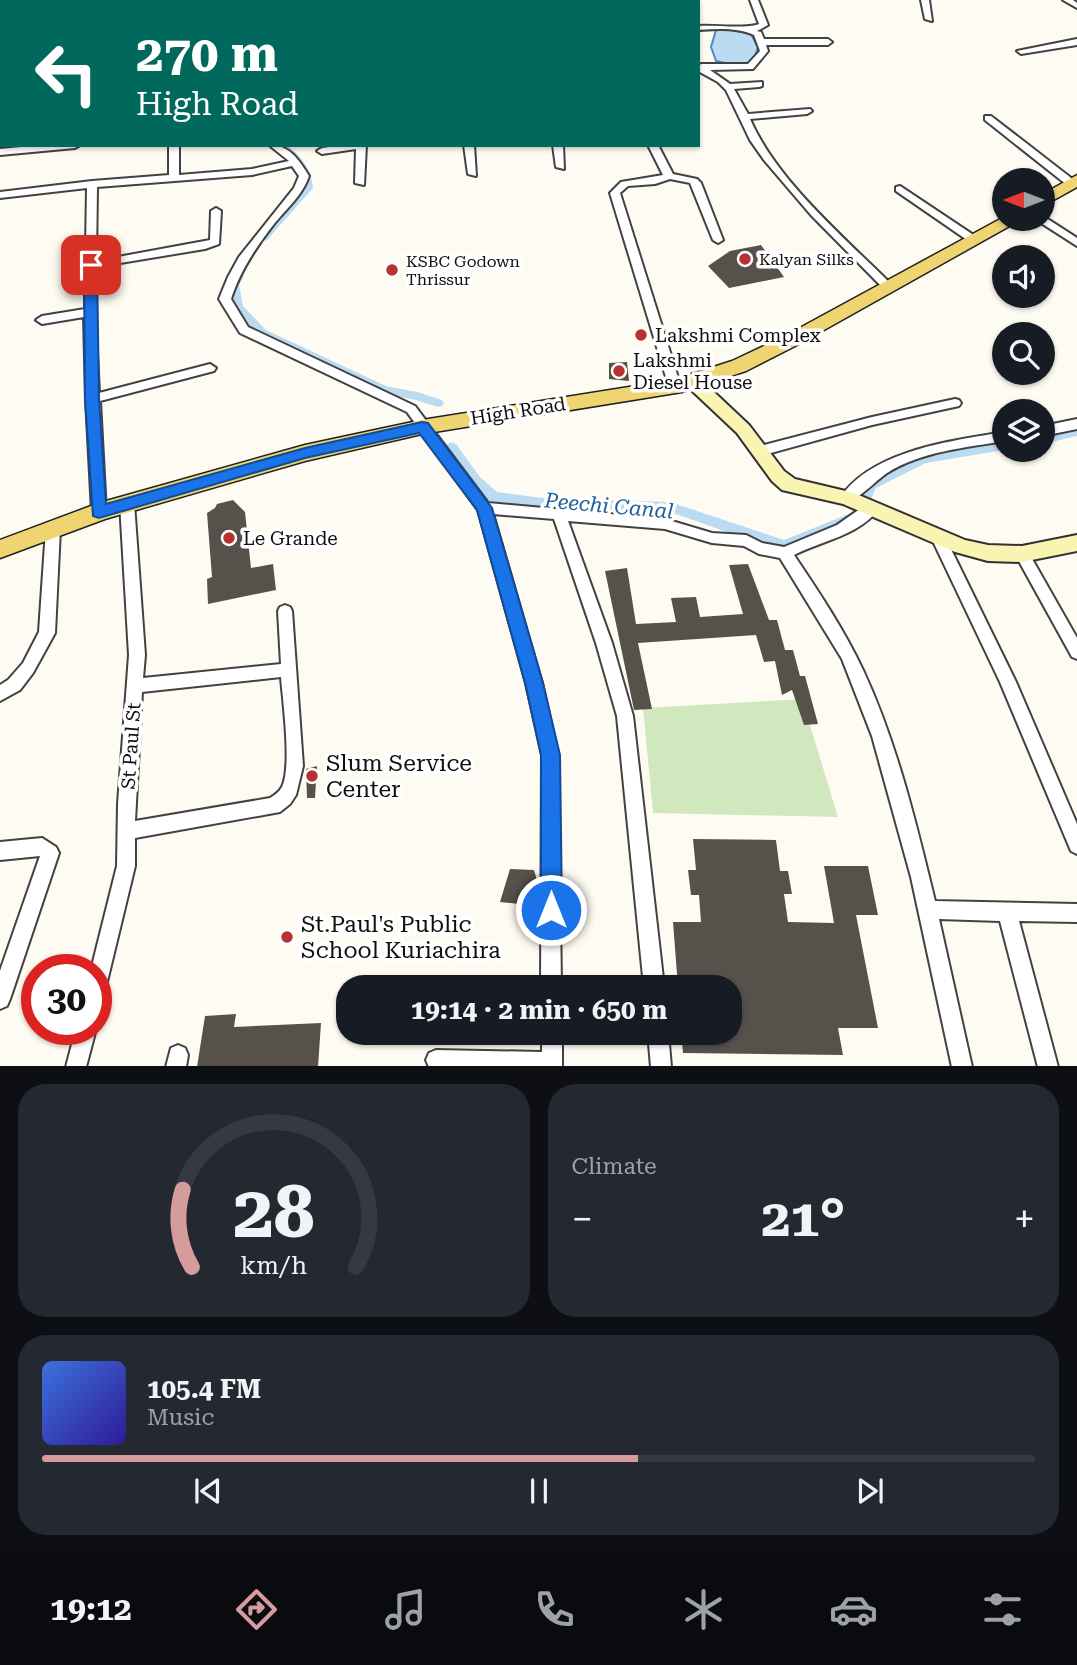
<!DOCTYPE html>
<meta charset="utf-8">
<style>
:root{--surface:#171b24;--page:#242831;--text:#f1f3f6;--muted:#9ea1a6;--line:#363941;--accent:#d69c9d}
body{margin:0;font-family:"Roboto Serif",serif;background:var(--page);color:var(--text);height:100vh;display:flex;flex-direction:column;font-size:26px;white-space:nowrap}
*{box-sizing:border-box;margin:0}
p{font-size:23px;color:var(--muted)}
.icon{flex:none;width:38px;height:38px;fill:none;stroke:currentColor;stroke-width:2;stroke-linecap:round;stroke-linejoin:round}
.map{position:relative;height:1066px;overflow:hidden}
.sheet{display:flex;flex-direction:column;gap:18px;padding:18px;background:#0d0f14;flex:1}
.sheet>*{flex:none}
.hud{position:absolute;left:0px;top:0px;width:700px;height:147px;box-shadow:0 2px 5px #0004;background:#00695c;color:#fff;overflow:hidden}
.needle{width:46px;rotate:270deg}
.controls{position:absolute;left:992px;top:168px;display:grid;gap:14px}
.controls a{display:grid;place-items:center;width:63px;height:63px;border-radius:50%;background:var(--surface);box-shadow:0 2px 5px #0004;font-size:35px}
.speed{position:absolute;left:21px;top:954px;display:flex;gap:14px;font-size:35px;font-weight:700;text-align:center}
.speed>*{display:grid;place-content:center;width:91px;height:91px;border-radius:50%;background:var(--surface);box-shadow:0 2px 5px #0004;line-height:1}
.speed .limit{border:10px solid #d22;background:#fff;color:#111}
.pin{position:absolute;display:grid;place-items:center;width:60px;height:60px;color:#fff;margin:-30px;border-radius:14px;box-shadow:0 4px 10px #0006}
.me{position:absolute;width:77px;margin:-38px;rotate:0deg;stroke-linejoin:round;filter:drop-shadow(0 0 5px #0008)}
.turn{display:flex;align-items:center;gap:24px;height:147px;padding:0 21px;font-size:32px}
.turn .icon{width:91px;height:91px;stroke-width:2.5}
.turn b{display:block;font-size:49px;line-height:60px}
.big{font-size:52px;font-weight:700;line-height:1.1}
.sheet .card{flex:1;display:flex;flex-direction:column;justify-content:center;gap:10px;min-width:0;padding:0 24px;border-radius:28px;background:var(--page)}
.sheet .dial{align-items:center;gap:0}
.dial svg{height:182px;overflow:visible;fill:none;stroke:var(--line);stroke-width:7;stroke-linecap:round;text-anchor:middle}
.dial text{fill:var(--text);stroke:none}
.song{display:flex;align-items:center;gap:21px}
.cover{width:84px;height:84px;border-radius:10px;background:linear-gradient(135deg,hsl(220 70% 55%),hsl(250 70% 35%))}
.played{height:7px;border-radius:4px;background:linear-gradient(90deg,var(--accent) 60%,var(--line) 60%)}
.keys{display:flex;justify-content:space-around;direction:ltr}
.heat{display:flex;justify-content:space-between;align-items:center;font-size:38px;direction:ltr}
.sheet .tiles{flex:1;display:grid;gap:18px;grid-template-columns:1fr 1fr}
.card:last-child{grid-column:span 2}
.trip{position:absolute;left:336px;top:975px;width:406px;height:70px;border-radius:28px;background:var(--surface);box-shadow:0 2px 5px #0004;font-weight:700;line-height:70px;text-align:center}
.tab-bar{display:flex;height:112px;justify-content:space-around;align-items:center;background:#090b0e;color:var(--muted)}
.tab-bar .icon{width:49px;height:49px}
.tab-bar .current{color:var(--accent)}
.tab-bar b{font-size:32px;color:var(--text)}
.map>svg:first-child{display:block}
.green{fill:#d1e7be}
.water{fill:#badbf2;stroke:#478cc4;stroke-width:2}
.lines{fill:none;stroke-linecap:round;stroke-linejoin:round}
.canal{fill:#badbf2;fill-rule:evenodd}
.building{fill:#57514c}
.street-casing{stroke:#424242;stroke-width:4}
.secondary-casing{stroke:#313131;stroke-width:4}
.primary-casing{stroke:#202020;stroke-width:3}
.street{fill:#fff;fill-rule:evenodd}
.secondary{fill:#f9f4b2;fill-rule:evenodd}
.primary{fill:#eed572;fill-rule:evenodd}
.route{fill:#1a73e8;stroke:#114b97;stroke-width:2}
.poi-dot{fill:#b63131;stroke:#fff;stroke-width:2.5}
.labels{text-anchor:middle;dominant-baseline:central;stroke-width:7;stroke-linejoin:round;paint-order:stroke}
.far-poi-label{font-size:16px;fill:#0f0f0f;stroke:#fff;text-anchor:start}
.poi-label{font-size:19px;fill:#0f0f0f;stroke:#fff;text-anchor:start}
.street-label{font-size:19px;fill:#0f0f0f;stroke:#fff}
.water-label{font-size:21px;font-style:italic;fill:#215f99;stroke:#fff}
.near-poi-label{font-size:23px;fill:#0f0f0f;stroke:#fff;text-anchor:start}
</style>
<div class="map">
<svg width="1077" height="1067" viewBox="0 0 1077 1067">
<rect width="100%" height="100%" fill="#fefcf2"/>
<polygon class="green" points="802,699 838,817 653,813 643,708"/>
<polygon class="water" points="726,29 751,34 758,47 754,59 743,67 716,61 711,47 716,30"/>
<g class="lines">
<g class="canal">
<path d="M276 145H287C302 157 311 169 313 188L267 240 263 241 258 238 259 236 303 188 296 164Z"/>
<polygon points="238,273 244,276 239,285 243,306 266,330 386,386 417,392 442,400 444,403 442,406 438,407 416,400 379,393 258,336 231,307 227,285 234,274"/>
<polygon points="1077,426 1077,436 1043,444 1043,434"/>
<path d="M1004 440V450L926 463 876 488 861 521 784 552 670 512 543 508 493 502C472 494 456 466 444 447L451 442 456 444 480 477 497 492 543 498 670 502 784 540 851 513 866 481 918 456Z"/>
</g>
</g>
<g class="building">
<polygon points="761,245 784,277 729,288 708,266 730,251"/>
<polygon points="627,362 629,381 609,379 609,363"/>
<polygon points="233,500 245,512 251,568 273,564 276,590 208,604 207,579 212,577 207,513 215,508 217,504"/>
<polygon points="748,564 769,620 777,620 785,650 793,650 800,676 805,676 818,724 804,725 792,690 782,695 775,661 764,662 756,635 638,643 652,709 634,710 605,571 627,568 636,624 676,622 671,598 696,597 700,617 743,614 729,565"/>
<polygon points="317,766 315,798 307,798 306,769"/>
<polygon points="693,839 776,840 780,871 788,871 792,894 784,894 788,922 834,923 824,866 868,866 878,915 856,915 878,1028 838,1028 843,1055 683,1053 681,1032 730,1032 730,987 678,987 673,922 701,922 699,895 691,895 688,870 696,870"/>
<polygon points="510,869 534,870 539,887 537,906 500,902"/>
<polygon points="236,1014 234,1027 321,1023 318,1067 197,1067 205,1016"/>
</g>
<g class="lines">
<g class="street-casing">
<g id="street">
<rect x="81" y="0" width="8" height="2"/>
<polygon points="152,0 175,0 149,2"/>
<rect x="253" y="0" width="8" height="2"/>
<rect x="343" y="0" width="8" height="2"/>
<polygon points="427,0 435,0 436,2 428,2"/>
<polygon points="510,0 518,0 519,2 511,2"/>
<path d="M750 0H758L768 25 757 31 761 32 764 39H828L832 42 828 45H766L768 51 753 69 710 70 730 84 762 82V86L759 87 734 89 748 114 810 109 812 111 807 114 750 119C777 181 845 238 892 285V289H884L811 215 764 160 750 140 726 90 718 82 698 71V65L702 64H748L760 51 754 35C736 27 717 29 698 30V26C715 25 747 29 759 24Z"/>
<polygon points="921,0 929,0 932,21 925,19"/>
<polygon points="1063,0 1073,0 1077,3 1077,8"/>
<rect x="0" y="25" width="2" height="4"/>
<polygon points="1077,39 1077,45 1021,54 1017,51"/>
<polygon points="2,86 2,92 0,93 0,87"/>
<polygon points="985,116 991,116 1075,181 1075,185 1067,185 985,120"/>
<polygon points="42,145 80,145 75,148 0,155 0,149"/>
<path d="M169 145H179V175L252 169 289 161 269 145C290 145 299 160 309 176 302 196 287 208 274 224 256 247 240 271 231 299L248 327 415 406 488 503 665 519 712 533 746 535 762 543 784 547 837 525 867 504H877L879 508C861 535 821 541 794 555 819 592 844 630 863 670 897 743 916 823 935 901L1077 904V922L1019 921 1058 1067H1038L1000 921 939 919 972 1067H952L911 877 872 736 842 659 780 558 759 554 744 546 712 543 665 529 568 521 612 643 633 716 664 987H644L617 716 596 643 554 519 493 514 542 683 558 755 561 987H541L542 755 526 683 478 510 407 412 240 333 219 299 228 277 239 257 294 188 299 176 292 166 252 175 97 187 96 261 210 240 211 211 216 208 221 211 219 244 205 249 96 267V333L99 393 210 364 216 368 214 371 100 401 106 512 99 517 92 512 86 399 84 317 42 324 36 320 42 316 85 309 87 188 0 198V192L92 181 169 175Z"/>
<polygon points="344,145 366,145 364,185 355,183 356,149 322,154 317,151 322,148"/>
<polygon points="464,145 474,145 476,176 468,174"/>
<polygon points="553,145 563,145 564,169 556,167"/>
<polygon points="648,145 658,145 673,174 697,179 701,183 723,240 718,243 713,240 690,183 670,179 655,184 628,186 620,193 681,387 675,391 669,387 610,193 621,182 663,175"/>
<polygon points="900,186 978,238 978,242 970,242 896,191 896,187"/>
<polygon points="1043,216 1077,238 1077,246 1038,221 1037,219 1043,219"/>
<polygon points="955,399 959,400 961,403 959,406 872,425 760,456 753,451 760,446 872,417"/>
<polygon points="1077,419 1077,429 1043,436 1043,426"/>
<path d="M1004 432V441C965 448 922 451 887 473 876 480 854 505 842 502L840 498C872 450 952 441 1004 432Z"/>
<path d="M127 498 134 503 145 655 143 678 281 664 278 611 280 607 285 605 290 607 292 611 303 766 296 795 290 804 280 812 135 838V866L106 986 103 993 96 996V970H91L117 866 118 804 129 655 120 503ZM281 677C283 702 292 767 282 787 279 792 275 795 270 798L135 821 142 692Z"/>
<polygon points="53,524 58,525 60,529 55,633 33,673 20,690 0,701 0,685 8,680 23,663 39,632 46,529 48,525"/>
<polygon points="938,532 943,533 945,537 1016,682 1077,824 1077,854 1071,851 1000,682 931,537 933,533"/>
<polygon points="1022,548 1027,550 1077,638 1077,659 1072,657 1015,554 1017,550"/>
<polygon points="42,838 56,847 59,853 10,999 7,1006 0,1009 0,971 40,856 0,860 0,842"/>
<polygon points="76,1029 96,1029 86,1067 66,1067"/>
<polygon points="542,1032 562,1032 562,1067 429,1067 426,1060 429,1053 436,1050 542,1052"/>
<polygon points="648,1032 668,1032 671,1067 651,1067"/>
<polygon points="178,1045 185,1048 188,1055 186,1067 166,1067 171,1048"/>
</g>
</g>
<g class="secondary-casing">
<polygon id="secondary" points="692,375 698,377 749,425 784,471 795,479 854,493 965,540 988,545 1022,546 1077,535 1077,551 1022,562 988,561 955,552 843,504 782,490 772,481 737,433 686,385 684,381 686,377"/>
</g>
<g class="primary-casing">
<g id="primary">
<polygon points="1077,175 1077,187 1043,206 1043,194"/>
<polygon points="1004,217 1022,219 799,344 746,371 682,392 422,434 305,461 105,519 0,558 0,540 99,503 305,445 422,420 673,380 732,361 785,336"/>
</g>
</g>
<use href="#street" class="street"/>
<use href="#secondary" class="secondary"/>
<use href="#primary" class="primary"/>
</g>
<polygon class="route" points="91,262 97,265 99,399 106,504 305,448 422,422 428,423 492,508 543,683 560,755 562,910 558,917 551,920 544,917 541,910 541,755 525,683 477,510 419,433 305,458 99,518 93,516 85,399 84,265"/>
<g class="poi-dot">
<circle cx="745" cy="259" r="7"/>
<circle cx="392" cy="270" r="7"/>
<circle cx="641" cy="335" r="7"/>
<circle cx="619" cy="371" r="7"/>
<circle cx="229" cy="538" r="7"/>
<circle cx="312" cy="776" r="7"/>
<circle cx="287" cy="937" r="7"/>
</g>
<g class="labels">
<g class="far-poi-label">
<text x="759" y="259">Kalyan Silks</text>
<text x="406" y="261">KSBC Godown<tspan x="406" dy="18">Thrissur</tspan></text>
</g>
<g class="poi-label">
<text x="655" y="335">Lakshmi Complex</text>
<text x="633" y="360">Lakshmi<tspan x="633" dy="22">Diesel House</tspan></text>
<text x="243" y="538">Le Grande</text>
</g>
<g class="street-label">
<text transform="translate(518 411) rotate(-9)">High Road</text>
<text transform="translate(131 746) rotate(-86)">St Paul St</text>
</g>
<g class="water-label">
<text transform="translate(609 506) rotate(5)">Peechi Canal</text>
</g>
<g class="near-poi-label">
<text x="326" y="763">Slum Service<tspan x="326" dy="26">Center</tspan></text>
<text x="301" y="924">St.Paul's Public<tspan x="301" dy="26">School Kuriachira</tspan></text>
</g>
</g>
</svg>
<div class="controls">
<a><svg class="needle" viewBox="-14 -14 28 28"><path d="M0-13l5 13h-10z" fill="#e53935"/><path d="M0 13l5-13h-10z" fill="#9ea1a6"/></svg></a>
<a><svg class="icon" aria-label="sound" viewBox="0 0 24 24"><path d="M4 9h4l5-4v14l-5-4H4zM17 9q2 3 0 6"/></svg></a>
<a><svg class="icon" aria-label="search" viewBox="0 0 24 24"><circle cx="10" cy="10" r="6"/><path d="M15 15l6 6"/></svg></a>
<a><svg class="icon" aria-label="layers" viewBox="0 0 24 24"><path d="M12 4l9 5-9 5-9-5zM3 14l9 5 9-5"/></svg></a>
</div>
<div class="speed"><div class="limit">30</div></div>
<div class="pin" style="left:91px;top:265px;background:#d93025"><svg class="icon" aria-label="arrive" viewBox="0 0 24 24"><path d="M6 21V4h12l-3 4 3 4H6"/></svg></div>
<svg class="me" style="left:551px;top:910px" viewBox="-20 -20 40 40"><circle r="17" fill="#1a73e8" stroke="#fff" stroke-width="3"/><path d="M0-11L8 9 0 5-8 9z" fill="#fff"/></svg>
<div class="trip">19:14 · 2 min · 650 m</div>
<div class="hud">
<div class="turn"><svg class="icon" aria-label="left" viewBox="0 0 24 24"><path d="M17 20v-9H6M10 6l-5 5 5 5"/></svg><div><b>270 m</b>High Road</div></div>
</div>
</div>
<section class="sheet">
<div class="tiles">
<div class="card dial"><svg viewBox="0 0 100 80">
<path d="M14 69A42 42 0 1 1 86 69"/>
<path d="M14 69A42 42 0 0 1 10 35" stroke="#d69c9d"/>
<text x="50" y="56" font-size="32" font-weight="700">28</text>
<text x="50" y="72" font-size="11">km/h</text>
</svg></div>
<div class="card"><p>Climate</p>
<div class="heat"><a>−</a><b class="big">21°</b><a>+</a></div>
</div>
<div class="card">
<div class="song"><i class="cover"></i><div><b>105.4 FM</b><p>Music</p></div></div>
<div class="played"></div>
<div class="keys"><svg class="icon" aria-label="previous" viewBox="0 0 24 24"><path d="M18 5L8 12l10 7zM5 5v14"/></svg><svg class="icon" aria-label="pause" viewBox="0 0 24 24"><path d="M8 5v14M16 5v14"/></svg><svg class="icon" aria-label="next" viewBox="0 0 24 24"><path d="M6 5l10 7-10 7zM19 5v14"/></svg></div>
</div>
</div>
</section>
<nav class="tab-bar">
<b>19:12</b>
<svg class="icon current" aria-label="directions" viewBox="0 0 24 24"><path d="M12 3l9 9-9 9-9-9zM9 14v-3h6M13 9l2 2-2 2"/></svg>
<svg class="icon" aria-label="music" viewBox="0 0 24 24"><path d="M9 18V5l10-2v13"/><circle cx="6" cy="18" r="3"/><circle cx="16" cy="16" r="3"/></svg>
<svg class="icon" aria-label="phone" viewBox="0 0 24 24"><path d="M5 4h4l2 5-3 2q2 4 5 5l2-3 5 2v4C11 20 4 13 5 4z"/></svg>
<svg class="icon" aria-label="climate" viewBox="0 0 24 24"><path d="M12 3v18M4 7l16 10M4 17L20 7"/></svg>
<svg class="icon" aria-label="car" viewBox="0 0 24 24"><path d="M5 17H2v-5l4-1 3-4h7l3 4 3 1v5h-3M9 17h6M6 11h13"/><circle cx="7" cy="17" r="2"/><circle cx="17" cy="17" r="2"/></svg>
<svg class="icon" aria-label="filters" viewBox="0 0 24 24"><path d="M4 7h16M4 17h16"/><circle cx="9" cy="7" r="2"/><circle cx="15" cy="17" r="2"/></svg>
</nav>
